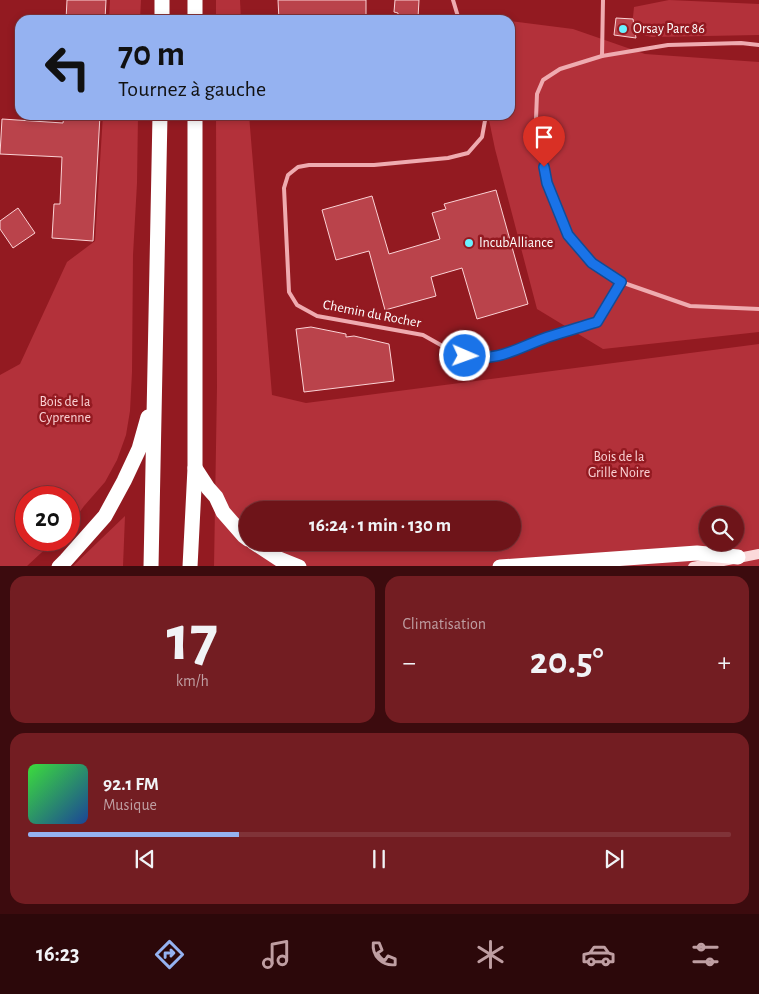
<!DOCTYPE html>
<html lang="fr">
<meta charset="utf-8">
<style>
:root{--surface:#6e1419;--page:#731d22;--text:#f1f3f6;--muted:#bf9ea2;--line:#803338;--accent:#95b2f1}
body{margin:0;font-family:"Alegreya Sans",sans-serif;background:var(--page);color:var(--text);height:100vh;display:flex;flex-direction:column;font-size:19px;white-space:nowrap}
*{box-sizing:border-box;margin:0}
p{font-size:16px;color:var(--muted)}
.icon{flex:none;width:28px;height:28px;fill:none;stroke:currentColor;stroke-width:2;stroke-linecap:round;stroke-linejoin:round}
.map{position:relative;height:566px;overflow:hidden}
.drawer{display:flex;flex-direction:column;gap:10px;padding:10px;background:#3c0b0e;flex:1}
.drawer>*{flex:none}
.top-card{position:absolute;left:15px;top:15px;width:500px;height:105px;border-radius:15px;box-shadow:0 2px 8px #0003,0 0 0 1px var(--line);background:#95b2f1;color:#111;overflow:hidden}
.controls{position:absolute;left:699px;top:506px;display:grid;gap:10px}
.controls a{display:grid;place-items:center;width:45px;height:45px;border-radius:50%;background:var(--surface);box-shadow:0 2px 8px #0003,0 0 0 1px var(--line);font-size:25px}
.speed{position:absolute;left:15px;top:486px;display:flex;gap:10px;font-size:25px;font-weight:700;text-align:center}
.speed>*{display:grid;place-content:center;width:65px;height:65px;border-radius:50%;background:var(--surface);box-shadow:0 2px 8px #0003,0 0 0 1px var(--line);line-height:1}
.speed .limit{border:8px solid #d22;background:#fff;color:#111}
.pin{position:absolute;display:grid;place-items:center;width:42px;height:42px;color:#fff;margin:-51px -21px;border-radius:50% 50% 50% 0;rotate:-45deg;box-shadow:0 0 5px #0007}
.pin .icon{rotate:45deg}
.me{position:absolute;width:55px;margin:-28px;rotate:92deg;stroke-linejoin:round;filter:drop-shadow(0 0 4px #0008)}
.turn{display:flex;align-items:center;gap:18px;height:105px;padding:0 20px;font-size:22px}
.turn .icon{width:65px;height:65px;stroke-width:2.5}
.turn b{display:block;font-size:35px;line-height:42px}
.big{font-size:38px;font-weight:700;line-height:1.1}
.drawer .widget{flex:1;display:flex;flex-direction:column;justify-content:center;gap:8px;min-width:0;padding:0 18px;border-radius:15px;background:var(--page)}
.drawer .dial{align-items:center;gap:0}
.dial b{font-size:65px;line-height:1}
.song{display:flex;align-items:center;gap:15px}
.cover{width:60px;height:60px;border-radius:8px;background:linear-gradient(135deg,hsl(120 70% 55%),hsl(220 70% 35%))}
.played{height:5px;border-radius:2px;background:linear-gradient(90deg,var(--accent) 30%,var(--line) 30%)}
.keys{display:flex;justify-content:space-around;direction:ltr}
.heat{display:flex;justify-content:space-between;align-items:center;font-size:28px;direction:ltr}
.drawer .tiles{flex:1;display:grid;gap:10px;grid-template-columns:1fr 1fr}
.widget:last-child{grid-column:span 2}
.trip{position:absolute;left:239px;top:501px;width:282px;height:50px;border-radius:25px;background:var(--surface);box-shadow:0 2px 8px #0003,0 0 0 1px var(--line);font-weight:700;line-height:50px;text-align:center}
.dock{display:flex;height:80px;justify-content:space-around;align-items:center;background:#2c080a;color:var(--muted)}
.dock .icon{width:35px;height:35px}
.dock .on{color:var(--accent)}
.dock b{font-size:22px;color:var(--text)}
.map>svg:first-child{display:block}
.green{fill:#b3313a;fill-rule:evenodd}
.building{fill:#ba434b;stroke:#fbd2d5}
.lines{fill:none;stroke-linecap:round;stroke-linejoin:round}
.lane{stroke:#efabb0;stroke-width:4}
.secondary{stroke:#fbd9da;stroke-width:10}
.highway{stroke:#fff;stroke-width:15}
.route-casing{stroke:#114b97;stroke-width:12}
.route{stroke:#1a73e8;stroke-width:9}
.poi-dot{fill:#6af1ff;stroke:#931a21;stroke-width:2}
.labels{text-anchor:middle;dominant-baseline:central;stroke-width:5;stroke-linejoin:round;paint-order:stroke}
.poi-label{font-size:14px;fill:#fff;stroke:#931a21;text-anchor:start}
.street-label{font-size:14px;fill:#fff;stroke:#931a21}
.park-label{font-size:14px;fill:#fbd2d5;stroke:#931a21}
</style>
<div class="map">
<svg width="759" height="567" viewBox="0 0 759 567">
<rect width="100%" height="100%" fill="#931a21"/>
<g class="green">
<polygon points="110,0 141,0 140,20 109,20"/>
<polygon points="216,0 240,0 241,20 216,20"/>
<polygon points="669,0 759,4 759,35 652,37 635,33 634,28 632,27 634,7"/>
<polygon points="466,15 506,20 467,20"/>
<polygon points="510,21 573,29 645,54 759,62 759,332 603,349 537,309 495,149 488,115 510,115"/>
<polygon points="103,115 138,115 137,183 133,255 132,372 130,411 126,435 117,460 105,482 84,506 69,527 69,498 26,498 26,540 55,540 27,566 0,566 0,375 20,364 67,262 95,241"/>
<path d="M216 115H249L272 395 306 403 759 344V566L214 567 217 387ZM248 510H512V542H248ZM708 515H735V542H708Z"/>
<polygon points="125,516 123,566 73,566"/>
</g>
<g class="building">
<polygon points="67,0 106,0 105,20 66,20"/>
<polygon points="278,0 366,0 366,20 279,20"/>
<polygon points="395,0 419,0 418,18 398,17 398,13 394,12"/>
<polygon points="616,18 633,19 636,38 614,35"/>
<polygon points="64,115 100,115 93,241 52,238 54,204 60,204 62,157 0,154 2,119 63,123"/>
<polygon points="496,190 528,304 477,319 462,268 431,277 436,296 385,310 369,251 336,260 322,210 372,196 389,254 440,239 432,213 446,209 444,204"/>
<polygon points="18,208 35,233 13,248 0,229 0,221"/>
<polygon points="311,327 346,334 346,337 354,336 389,344 394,381 304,392 296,329"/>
</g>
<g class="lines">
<g class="lane">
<polyline points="453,0 459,20"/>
<polyline points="759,45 741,43 668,45 602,56 560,69 543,80 537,94 536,119 547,183 568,235 592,263 621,282 690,306 759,309"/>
<polyline points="602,56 603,0"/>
<polyline points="486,115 482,137 468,153 448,158 374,165 309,165 298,167 288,175 284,188 289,292 297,305 317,316 423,335 455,353 476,359 504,355 547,338 597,322 621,282"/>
</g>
<polyline class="secondary" points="693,567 759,554"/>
<g class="highway">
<polyline points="195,0 195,20"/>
<polyline points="162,20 162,0"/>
<polyline points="195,468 208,488 216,497 223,512 244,536 248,539"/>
<polyline points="253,542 279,559 299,567"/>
<polyline points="59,567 66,560 105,516 124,481 139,449 148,417"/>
<polyline points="151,567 160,115"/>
<polyline points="190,567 195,468 195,115"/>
<polyline points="500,567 697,553 738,557"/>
</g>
</g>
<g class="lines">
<g class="route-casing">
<path id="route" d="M465 356C498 363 519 347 548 337 564 332 580 327 597 322L621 282 592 263 568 235 547 183 544 167"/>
</g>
<use href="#route" class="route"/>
</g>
<g class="poi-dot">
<circle cx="623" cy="29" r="5"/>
<circle cx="469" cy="243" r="5"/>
</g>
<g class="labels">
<g class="poi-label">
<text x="633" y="29">Orsay Parc 86</text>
<text x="479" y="243">IncubAlliance</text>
</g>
<g class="street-label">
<text transform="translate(372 314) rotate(11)">Chemin du Rocher</text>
</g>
<g class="park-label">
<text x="65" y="402">Bois de la<tspan x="65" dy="16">Cyprenne</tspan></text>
<text x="619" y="457">Bois de la<tspan x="619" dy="16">Grille Noire</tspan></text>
</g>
</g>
</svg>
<div class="controls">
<a><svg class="icon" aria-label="search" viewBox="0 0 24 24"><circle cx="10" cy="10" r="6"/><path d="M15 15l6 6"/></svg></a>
</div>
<div class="speed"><div class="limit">20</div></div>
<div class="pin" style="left:544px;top:167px;background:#d93025"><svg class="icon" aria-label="arrive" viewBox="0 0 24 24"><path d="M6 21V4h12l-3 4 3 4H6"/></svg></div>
<svg class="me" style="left:465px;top:356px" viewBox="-20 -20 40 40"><circle r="17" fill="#1a73e8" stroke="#fff" stroke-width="3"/><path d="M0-11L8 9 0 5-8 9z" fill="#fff"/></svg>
<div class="trip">16:24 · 1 min · 130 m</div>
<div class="top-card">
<div class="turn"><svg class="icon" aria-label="left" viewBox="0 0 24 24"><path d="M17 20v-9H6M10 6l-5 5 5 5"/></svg><div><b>70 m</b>Tournez à gauche</div></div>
</div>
</div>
<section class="drawer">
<div class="tiles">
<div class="widget dial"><b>17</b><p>km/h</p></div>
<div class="widget"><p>Climatisation</p>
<div class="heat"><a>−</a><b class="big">20.5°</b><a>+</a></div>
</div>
<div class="widget">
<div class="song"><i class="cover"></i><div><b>92.1 FM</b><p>Musique</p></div></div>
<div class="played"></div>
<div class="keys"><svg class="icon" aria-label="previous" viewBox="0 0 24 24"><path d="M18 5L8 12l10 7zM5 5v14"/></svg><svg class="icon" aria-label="pause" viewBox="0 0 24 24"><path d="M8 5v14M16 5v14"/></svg><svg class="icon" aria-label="next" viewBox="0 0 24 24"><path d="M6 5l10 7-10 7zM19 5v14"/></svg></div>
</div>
</div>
</section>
<nav class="dock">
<b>16:23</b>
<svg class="icon on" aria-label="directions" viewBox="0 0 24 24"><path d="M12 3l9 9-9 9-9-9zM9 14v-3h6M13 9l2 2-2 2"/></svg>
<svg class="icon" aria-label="music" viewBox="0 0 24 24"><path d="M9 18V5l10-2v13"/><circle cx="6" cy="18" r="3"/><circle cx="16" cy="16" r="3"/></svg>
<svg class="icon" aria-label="phone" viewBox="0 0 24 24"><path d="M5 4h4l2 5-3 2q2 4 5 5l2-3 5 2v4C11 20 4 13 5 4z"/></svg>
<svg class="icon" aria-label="climate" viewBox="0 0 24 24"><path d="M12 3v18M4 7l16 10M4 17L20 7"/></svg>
<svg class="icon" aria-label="car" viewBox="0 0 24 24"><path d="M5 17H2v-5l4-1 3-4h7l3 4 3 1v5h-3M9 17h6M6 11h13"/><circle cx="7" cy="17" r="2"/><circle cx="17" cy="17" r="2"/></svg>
<svg class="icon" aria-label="filters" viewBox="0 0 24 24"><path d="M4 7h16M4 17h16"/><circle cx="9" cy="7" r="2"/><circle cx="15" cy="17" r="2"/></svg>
</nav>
